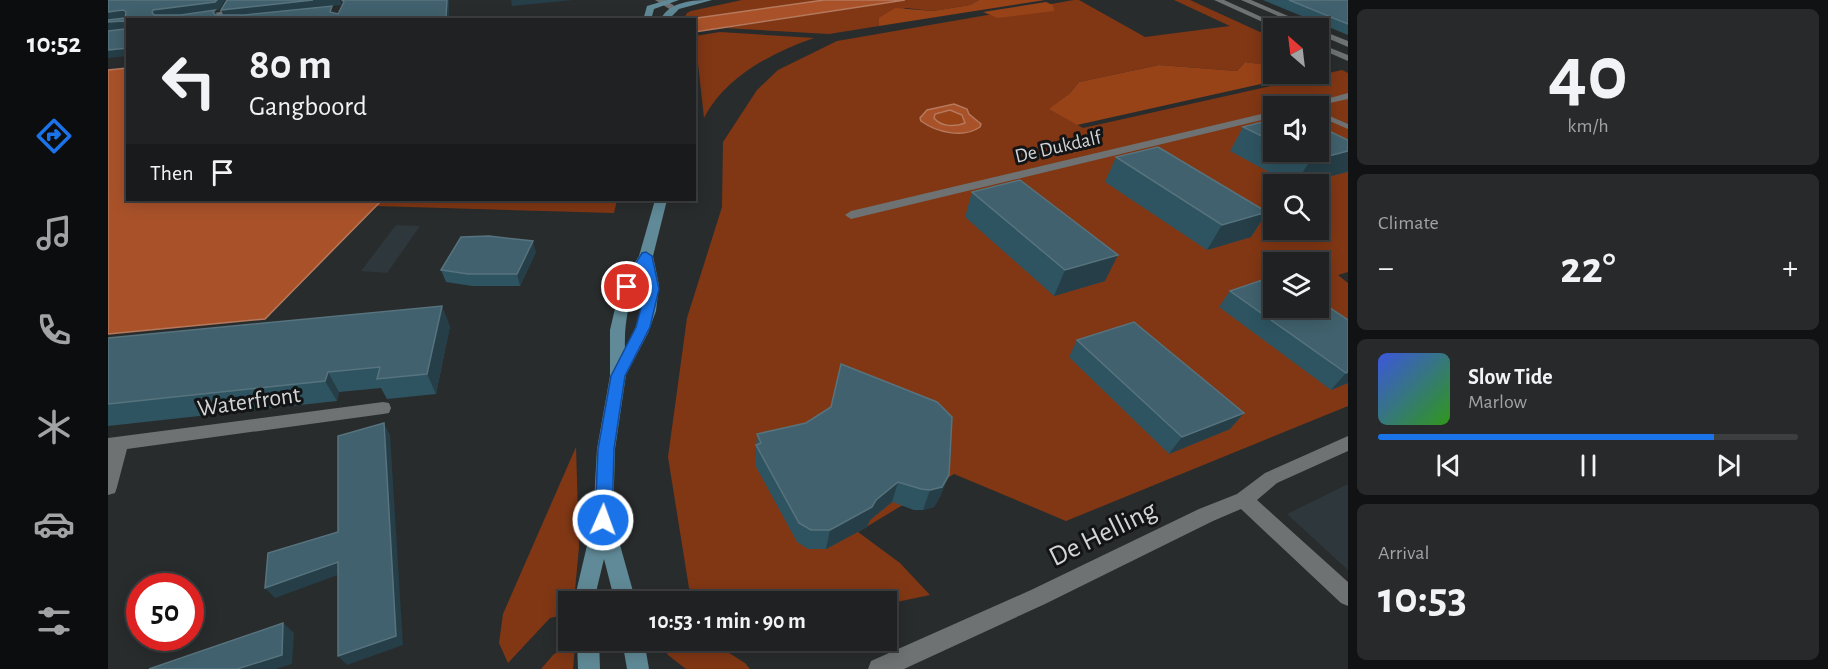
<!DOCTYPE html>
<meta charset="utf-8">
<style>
:root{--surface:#1f2122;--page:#27292a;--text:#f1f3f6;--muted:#a1a3a5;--line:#3c3e40;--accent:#1a73e8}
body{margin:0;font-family:"Alegreya Sans",sans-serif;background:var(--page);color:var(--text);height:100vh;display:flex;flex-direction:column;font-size:22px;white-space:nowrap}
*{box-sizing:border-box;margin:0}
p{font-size:20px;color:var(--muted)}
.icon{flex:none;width:33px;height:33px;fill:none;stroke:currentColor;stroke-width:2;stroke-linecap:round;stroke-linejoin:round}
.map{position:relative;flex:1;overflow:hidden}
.drawer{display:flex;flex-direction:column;gap:9px;padding:9px;background:#111213;width:480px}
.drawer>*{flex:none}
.banner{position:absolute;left:18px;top:18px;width:570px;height:183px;border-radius:0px;box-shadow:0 3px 15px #0003,0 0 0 2px var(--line);background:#1f2122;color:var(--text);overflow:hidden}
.needle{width:39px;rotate:332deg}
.fabs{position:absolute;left:1155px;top:18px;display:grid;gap:12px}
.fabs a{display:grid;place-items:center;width:66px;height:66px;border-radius:0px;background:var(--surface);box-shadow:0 3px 15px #0003,0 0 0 2px var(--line);font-size:30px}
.speed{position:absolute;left:18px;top:573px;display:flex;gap:12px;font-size:30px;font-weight:700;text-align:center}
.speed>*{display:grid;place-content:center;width:78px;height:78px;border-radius:50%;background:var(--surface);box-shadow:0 3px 15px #0003,0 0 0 2px var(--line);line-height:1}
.speed .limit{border:9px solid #d22;background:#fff;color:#111}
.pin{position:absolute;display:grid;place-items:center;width:51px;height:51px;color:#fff;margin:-26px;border:3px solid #fff;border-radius:50%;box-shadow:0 2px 6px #0007}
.me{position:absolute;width:66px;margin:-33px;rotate:2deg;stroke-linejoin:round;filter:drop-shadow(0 0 4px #0008)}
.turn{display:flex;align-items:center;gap:21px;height:126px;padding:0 24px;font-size:27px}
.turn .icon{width:78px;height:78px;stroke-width:2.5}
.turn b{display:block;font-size:42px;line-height:51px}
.then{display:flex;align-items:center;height:57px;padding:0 24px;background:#0003;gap:12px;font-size:22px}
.big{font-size:45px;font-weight:700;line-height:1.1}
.drawer .tile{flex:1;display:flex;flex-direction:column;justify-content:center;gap:9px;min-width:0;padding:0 21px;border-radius:9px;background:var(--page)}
.drawer .dial{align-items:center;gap:0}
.dial b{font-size:78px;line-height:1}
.song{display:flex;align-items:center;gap:18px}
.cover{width:72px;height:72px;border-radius:9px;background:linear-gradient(135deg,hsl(230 70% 55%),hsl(110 70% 35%))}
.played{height:6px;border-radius:3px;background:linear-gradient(90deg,var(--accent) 80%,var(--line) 80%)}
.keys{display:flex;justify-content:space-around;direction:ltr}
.heat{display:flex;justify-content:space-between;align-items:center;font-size:33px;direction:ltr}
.trip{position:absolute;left:450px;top:591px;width:339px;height:60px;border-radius:0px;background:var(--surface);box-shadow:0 3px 15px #0003,0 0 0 2px var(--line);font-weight:700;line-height:60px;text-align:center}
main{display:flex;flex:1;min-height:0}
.tab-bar{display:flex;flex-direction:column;width:108px;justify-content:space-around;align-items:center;background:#0c0d0e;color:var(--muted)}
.tab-bar .icon{width:42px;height:42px}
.tab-bar .current{color:var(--accent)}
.tab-bar b{font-size:27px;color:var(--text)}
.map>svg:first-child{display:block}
.built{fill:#2e373b}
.green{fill:#813714;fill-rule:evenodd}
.forest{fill:#984218}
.water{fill:#a9522a;stroke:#b5795d;stroke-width:1.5;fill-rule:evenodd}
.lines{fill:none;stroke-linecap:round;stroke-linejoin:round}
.service{fill:#6e7273;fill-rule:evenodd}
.minor{fill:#6e7273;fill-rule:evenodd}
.secondary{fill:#608a97;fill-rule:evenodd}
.wall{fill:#2e5461}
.shaded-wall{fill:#253e47}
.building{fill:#40616d;stroke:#57737e;stroke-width:1.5}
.route{fill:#1a73e8;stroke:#114b97;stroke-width:1.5}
.labels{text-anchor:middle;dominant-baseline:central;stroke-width:6;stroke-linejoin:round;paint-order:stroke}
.far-street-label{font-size:20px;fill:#d2d4d5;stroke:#131415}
.street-label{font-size:24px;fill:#d2d4d5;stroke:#131415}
.near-street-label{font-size:28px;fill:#d2d4d5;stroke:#131415}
</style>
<main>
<nav class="tab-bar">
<b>10:52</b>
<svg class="icon current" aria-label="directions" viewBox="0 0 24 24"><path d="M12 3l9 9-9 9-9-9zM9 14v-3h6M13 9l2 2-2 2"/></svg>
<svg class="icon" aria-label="music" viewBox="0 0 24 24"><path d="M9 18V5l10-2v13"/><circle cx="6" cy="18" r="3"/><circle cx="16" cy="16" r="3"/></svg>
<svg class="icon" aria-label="phone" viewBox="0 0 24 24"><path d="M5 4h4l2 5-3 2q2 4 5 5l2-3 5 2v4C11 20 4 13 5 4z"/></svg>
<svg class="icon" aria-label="climate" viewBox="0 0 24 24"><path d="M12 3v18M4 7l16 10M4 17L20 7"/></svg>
<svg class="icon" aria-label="car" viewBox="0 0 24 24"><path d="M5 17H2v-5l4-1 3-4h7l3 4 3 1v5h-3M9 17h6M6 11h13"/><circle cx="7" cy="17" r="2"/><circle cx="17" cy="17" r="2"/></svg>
<svg class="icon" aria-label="filters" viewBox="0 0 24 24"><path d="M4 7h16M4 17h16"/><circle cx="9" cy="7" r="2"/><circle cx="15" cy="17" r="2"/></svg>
</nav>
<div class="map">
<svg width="1240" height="669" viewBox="0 0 1240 669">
<rect width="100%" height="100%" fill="#292c2d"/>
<g class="built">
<polygon points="288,225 312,226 279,273 253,271"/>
<polygon points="1240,484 1240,570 1179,514"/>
</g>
<g class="green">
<polygon points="634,0 716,0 575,20 579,13 583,11"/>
<polygon points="797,0 871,0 862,5 825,11 798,8 772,18 771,26 721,34 617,28"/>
<path d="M966 0H971L1037 37 1122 26 1066 0H1082L1165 38V66L1137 62 1129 71 1051 65 971 82 962 93 942 109 975 128 1234 70 1240 73V272L1230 275 1240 283V406L958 521 846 474 750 532 792 563 822 595 779 604 778 602 601 601 581 588 560 457 579 318 614 207 615 142 649 90 670 70 729 41ZM1166 106H1210V152H1166ZM1166 184H1210V230H1166ZM1166 262H1210V308H1166Z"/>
<path d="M612 32 706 38C663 53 617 77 596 118L587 36Z"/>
<polygon points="274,200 509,200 506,213 268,206"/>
<polygon points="468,447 471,547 466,601 460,602 460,614 442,618 400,663 391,643 395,614"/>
<polygon points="551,641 602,641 637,663 642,669 578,669 560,655"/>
<polygon points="467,645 465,669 433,669 446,654"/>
</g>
<g class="forest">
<polygon points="871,0 937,0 771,26 771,18 787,8 825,11 862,5"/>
<polygon points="938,2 945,5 946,11 890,18 875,12"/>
<polygon points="1137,62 1165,66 1166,74 1198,74 969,125 941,109 962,93 971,82 1051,65 1129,71"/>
<path d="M842 110 854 115 857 123C847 127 833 127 826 118V114Z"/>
</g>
<g class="water">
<polygon points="716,0 797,0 587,32 586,20 582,19"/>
<polygon points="19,68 20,200 274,200 157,319 0,334 0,70"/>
<path d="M846 104 859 109 861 114 873 124 872 127C855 139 828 132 813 121L812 118 819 110ZM842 110 854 115 857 123C847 127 833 127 826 118L827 114Z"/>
</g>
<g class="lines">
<g class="service">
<polygon points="120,0 126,0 116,15 93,18 90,16 112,12"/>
<polygon points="1210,111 1240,124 1240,129 1210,116"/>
</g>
<g class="minor">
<polygon points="547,0 557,0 570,8 563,10"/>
<polygon points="1106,0 1116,0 1178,28 1168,28"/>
<polygon points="1133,0 1143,0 1208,28 1198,28"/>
<polygon points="1210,29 1240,41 1240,47 1210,34"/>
<polygon points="1210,43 1240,55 1240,61 1210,48"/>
<polygon points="1240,93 1240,99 1208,106 1193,106"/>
<polygon points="1166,111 1166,117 743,219 737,215 743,211"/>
<polygon points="275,402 281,403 283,408 281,413 275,414 19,449 9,487 7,493 0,495 0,438"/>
<polygon points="1240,436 1240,451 1169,483 1149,500 1240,582 1240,606 1233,603 1133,509 1105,521 937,604 796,669 760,669 763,661 923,590 1091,509 1129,494 1157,473"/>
</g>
<g class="secondary">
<polygon points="559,0 571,0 546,9 543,20 535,20 539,6"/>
<path d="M604 0 571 9 560 20H552C562 1 585 0 604 0Z"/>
<path d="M547 200H559L545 256 551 285 548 311 540 333 518 375 507 449 505 520 528 602H507L496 559 489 588V602H469V588L485 520 489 449 502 376V330L512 287 531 256ZM535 272C540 300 530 325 517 349 516 322 521 295 535 272Z"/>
<polygon points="469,640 491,640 492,669 470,669"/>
<polygon points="514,640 536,640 541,669 519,669"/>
</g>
</g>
<g class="wall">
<polygon points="1155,0 1240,0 1240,35"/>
<polygon points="1166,119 1166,152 1210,152 1240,140 1240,170 1239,172 1192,184 1183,184 1122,151 1135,127"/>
<polygon points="1008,157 1159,212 1143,237 1099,250 997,182"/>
<polygon points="864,192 997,281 946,296 857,217"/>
<polygon points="428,252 412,286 364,286 338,282 333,270"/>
<polygon points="1122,291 1240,320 1240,383 1223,390 1111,307"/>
<polygon points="342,326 328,394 279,399 273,388 231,392 229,401 0,426 0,338"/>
<polygon points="969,340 1136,413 1122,429 1061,454 961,357"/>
<polygon points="723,407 833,495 826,507 815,510 806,510 784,502 762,520 759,527 718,549 700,549 689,542 647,465 649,434 698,423"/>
</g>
<g class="shaded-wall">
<polygon points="109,0 117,0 111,10 107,10 110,18 50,18 44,12 45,10"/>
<polygon points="205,0 232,0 234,5 116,17 113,10"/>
<polygon points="339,0 341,0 341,20 318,20"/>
<polygon points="403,0 465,0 404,6"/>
<polygon points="15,10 20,18 0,20 0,12"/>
<polygon points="15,21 20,29 0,31 0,22"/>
<polygon points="20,48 20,56 0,58 0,50"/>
<polygon points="1240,151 1240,170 1239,172 1192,184 1187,184 1202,161"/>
<polygon points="1159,212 1143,237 1099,250 1114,225"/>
<polygon points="425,241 428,252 412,286 409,274"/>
<polygon points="1010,255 997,281 946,296 957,270"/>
<polygon points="334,306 342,326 328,394 319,374"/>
<polygon points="220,372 231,392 229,401 217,381"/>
<polygon points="1240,372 1240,383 1223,390 1238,373"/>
<polygon points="1136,413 1122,429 1061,454 1074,437"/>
<polygon points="276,423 282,435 295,645 239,665 230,656"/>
<polygon points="841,475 833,495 826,507 815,510 822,490"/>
<polygon points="790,482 784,502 762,520 759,527 718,549 722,530 768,500"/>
<polygon points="230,562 238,572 167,598 157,588"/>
<polygon points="175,623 186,633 184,664 168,669 129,669"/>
</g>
<g class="building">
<polygon points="0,0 109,0 107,2 45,10 44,12 46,15 73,15 107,10 105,12 107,15 137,15 224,6 222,12 230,14 236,2 234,0 339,0 338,17 318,20 20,20 20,48 0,50 0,31 17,29 18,23 15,21 0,22 0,20 17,18 18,12 15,10 0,12"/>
<polygon points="119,0 205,0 113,10"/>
<polygon points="1181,0 1240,0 1240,24"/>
<polygon points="1166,119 1166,142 1135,127"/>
<polygon points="1210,126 1240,140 1240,151 1202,161 1183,152 1210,152"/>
<polygon points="1050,147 1159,212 1114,225 1008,157"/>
<polygon points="912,180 1010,255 957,270 864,192"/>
<polygon points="381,236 425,241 409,274 360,274 333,270 353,237"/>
<polygon points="1166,276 1166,308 1210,308 1210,300 1240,320 1240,372 1238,373 1122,291"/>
<polygon points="334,306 319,374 269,379 272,367 220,372 217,381 0,404 0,338"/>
<polygon points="1026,322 1136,413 1074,437 969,340"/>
<polygon points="733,364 829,402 844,417 841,475 834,487 822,490 813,489 790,482 768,500 764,507 722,530 703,530 691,523 648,445 653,443 649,434 698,423 723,407"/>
<polygon points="276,423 288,636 230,656 230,562 157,588 160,553 230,532 230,436"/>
<polygon points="175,623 174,655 129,669 41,669"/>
</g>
<polygon class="route" points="538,252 544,256 551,289 542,327 517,376 506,449 504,520 502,526 495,528 489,526 487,520 490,449 503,376 528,327 538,289 535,271 523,290 514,290 513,287 534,253"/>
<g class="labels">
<g class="far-street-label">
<text transform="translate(950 147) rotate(-13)">De Dukdalf</text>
</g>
<g class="street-label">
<text transform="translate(141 402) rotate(-8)">Waterfront</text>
</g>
<g class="near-street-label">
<text transform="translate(995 534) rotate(-26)">De Helling</text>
</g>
</g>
</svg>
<div class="fabs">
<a><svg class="needle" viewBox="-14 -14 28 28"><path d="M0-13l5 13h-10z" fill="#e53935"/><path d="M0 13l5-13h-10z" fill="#a1a3a5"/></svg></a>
<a><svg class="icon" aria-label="sound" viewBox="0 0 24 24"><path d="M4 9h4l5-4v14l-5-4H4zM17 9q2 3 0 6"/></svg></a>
<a><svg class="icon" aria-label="search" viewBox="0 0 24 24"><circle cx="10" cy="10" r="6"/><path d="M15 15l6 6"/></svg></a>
<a><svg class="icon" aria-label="layers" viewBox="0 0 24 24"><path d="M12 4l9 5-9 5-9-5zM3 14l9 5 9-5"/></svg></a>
</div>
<div class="speed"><div class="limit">50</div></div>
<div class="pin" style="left:519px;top:287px;background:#d93025"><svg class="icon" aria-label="arrive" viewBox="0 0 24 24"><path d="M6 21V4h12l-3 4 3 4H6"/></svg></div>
<svg class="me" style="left:495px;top:520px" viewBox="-20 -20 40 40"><circle r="17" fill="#1a73e8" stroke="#fff" stroke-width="3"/><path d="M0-11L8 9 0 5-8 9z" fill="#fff"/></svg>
<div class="trip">10:53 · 1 min · 90 m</div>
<div class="banner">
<div class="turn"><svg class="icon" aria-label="left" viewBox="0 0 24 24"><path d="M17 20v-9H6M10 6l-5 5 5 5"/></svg><div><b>80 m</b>Gangboord</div></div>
<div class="then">Then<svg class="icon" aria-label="arrive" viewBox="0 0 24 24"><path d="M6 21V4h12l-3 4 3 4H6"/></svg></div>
</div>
</div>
<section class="drawer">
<div class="tile dial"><b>40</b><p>km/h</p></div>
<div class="tile"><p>Climate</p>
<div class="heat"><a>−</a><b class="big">22°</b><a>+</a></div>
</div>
<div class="tile">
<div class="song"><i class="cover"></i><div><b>Slow Tide</b><p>Marlow</p></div></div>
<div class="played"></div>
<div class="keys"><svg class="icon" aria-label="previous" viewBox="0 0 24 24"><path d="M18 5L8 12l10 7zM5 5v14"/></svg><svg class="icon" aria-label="pause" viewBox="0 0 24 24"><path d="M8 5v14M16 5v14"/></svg><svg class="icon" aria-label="next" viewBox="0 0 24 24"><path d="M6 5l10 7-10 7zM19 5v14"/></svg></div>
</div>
<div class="tile"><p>Arrival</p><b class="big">10:53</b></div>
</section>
</main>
